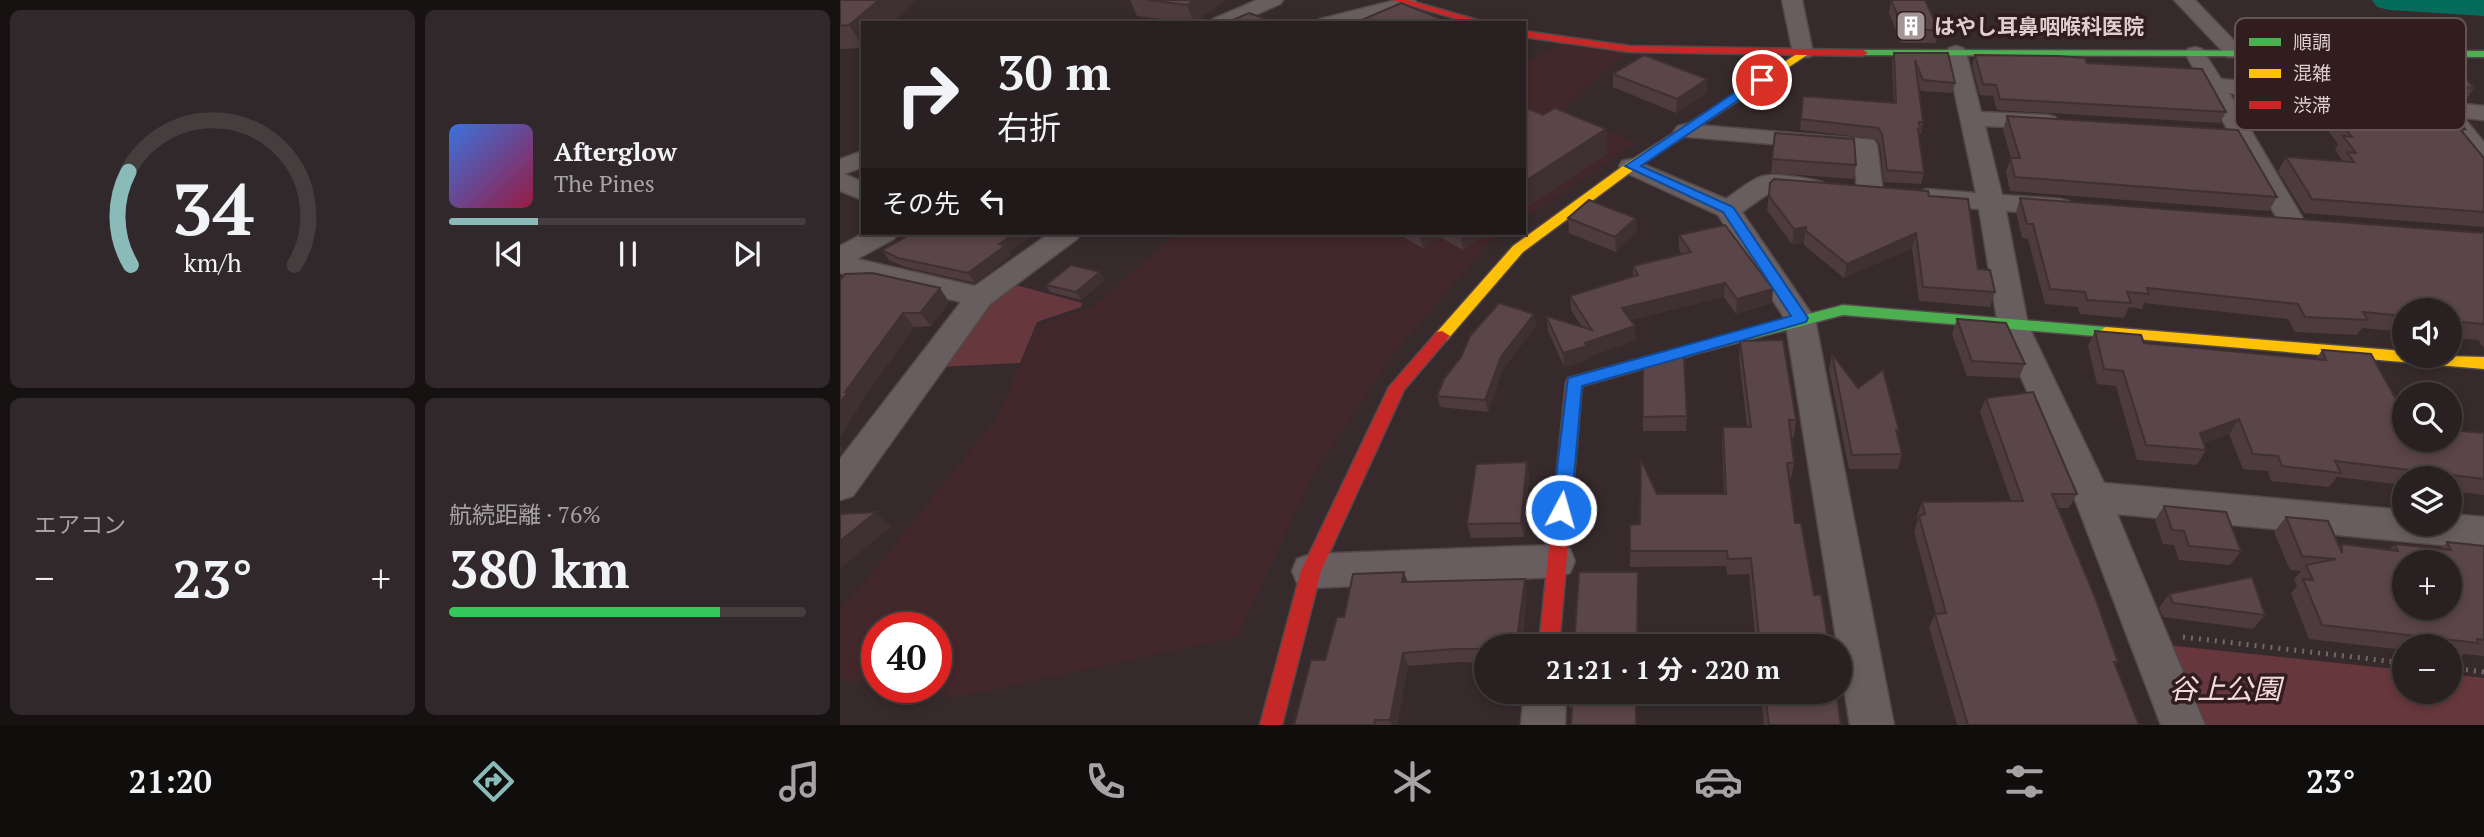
<!DOCTYPE html>
<html lang="ja">
<meta charset="utf-8">
<style>
:root{--surface:#282021;--page:#30282a;--text:#f1f3f6;--muted:#a5a3a5;--line:#443e3f;--accent:#8bbbb9}
body{margin:0;font-family:"PT Serif","Noto Sans JP",serif;background:var(--page);color:var(--text);height:100vh;display:flex;flex-direction:column;font-size:26px;white-space:nowrap}
*{box-sizing:border-box;margin:0}
p{font-size:23px;color:var(--muted)}
.icon{flex:none;width:38px;height:38px;fill:none;stroke:currentColor;stroke-width:2;stroke-linecap:round;stroke-linejoin:round}
.map{position:relative;flex:1;overflow:hidden}
.details{display:flex;flex-direction:column;gap:10px;padding:10px;background:#161212;width:840px}
.details>*{flex:none}
.banner{position:absolute;left:21px;top:21px;width:665px;height:214px;border-radius:0px;box-shadow:0 4px 10px #0003,0 0 0 2px var(--line);background:#282021;color:var(--text);overflow:hidden}
.tools{position:absolute;left:1552px;top:298px;display:grid;gap:14px}
.tools a{display:grid;place-items:center;width:70px;height:70px;border-radius:50%;background:var(--surface);box-shadow:0 4px 10px #0003,0 0 0 2px var(--line);font-size:35px}
.speed{position:absolute;left:21px;top:612px;display:flex;gap:14px;font-size:35px;font-weight:700;text-align:center}
.speed>*{display:grid;place-content:center;width:91px;height:91px;border-radius:50%;background:var(--surface);box-shadow:0 4px 10px #0003,0 0 0 2px var(--line);line-height:1}
.speed .limit{border:10px solid #d22;background:#fff;color:#111}
.pin{position:absolute;display:grid;place-items:center;width:60px;height:60px;color:#fff;margin:-30px;border:4px solid #fff;border-radius:50%;box-shadow:0 2px 7px #0007}
.me{position:absolute;width:77px;margin:-38px;rotate:6deg;stroke-linejoin:round;filter:drop-shadow(0 0 5px #0008)}
.turn{display:flex;align-items:center;gap:24px;height:147px;padding:0 21px;font-size:32px}
.turn .icon{width:91px;height:91px;stroke-width:2.5}
.turn b{display:block;font-size:49px;line-height:60px}
.then{display:flex;align-items:center;height:66px;padding:0 21px;background:#0003;gap:14px;font-size:26px}
.big{font-size:52px;font-weight:700;line-height:1.1}
.details .widget{flex:1;display:flex;flex-direction:column;justify-content:center;gap:10px;min-width:0;padding:0 24px;border-radius:10px;background:var(--page)}
.details .dial{align-items:center;gap:0}
.dial svg{height:182px;overflow:visible;fill:none;stroke:var(--line);stroke-width:7;stroke-linecap:round;text-anchor:middle}
.dial text{fill:var(--text);stroke:none}
.song{display:flex;align-items:center;gap:21px}
.cover{width:84px;height:84px;border-radius:10px;background:linear-gradient(135deg,hsl(220 70% 55%),hsl(340 70% 35%))}
.played{height:7px;border-radius:4px;background:linear-gradient(90deg,var(--accent) 25%,var(--line) 25%)}
.keys{display:flex;justify-content:space-around;direction:ltr}
.heat{display:flex;justify-content:space-between;align-items:center;font-size:38px;direction:ltr}
.charge{height:10px;border-radius:5px;background:linear-gradient(90deg,#34c759 76%,var(--line) 0)}
.details .tiles{flex:1;display:grid;gap:10px;grid-template-columns:repeat(2,1fr)}
.trip{position:absolute;left:634px;top:634px;width:378px;height:70px;border-radius:35px;background:var(--surface);box-shadow:0 4px 10px #0003,0 0 0 2px var(--line);font-weight:700;line-height:70px;text-align:center}
.tabs{display:flex;height:112px;justify-content:space-around;align-items:center;background:#100d0d;color:var(--muted)}
.tabs .icon{width:49px;height:49px}
.tabs .current{color:var(--accent)}
.tabs b{font-size:32px;color:var(--text)}
main{display:flex;flex:1;min-height:0}
.map>svg:first-child{display:block}
.built{fill:#43282b}
.green{fill:#66383d}
.lines{fill:none;stroke-linecap:round;stroke-linejoin:round}
.river{fill:#056b5a;fill-rule:evenodd}
.street-casing{stroke:#534849;stroke-width:3}
.fast-casing{stroke:#534849;stroke-width:3}
.slow-casing{stroke:#534849;stroke-width:3}
.jam-casing{stroke:#534849;stroke-width:3}
.path{stroke:#726869;stroke-width:5;stroke-dasharray:2 6;stroke-linecap:butt}
.street{fill:#685e5f;fill-rule:evenodd}
.fast{fill:#4caf50;fill-rule:evenodd}
.slow{fill:#ffc107;fill-rule:evenodd}
.jam{fill:#c62828;fill-rule:evenodd}
.wall{fill:#4d3b3e}
.shaded-wall{fill:#3f3032}
.building{fill:#5a4548;stroke:#3f3032;stroke-width:2;fill-rule:evenodd}
.route{fill:#1a73e8;stroke:#114b97;stroke-width:2}
.labels{text-anchor:middle;dominant-baseline:central;stroke-width:7;stroke-linejoin:round;paint-order:stroke}
.far-poi-label{font-size:21px;font-weight:bold;fill:#ddcfd0;stroke:#311c1e;text-anchor:start}
.near-park-label{font-size:28px;font-style:italic;fill:#f5dbdd;stroke:#311c1e}
.key{fill:#311c1e;stroke:#655253;stroke-width:2}
.key-label{font-size:19px;fill:#ddcfd0}
</style>
<main>
<section class="details">
<div class="tiles">
<div class="widget dial"><svg viewBox="0 0 100 80">
<path d="M14 69A42 42 0 1 1 86 69"/>
<path d="M14 69A42 42 0 0 1 13 28" stroke="#8bbbb9"/>
<text x="50" y="56" font-size="32" font-weight="700">34</text>
<text x="50" y="72" font-size="11">km/h</text>
</svg></div>
<div class="widget">
<div class="song"><i class="cover"></i><div><b>Afterglow</b><p>The Pines</p></div></div>
<div class="played"></div>
<div class="keys"><svg class="icon" aria-label="previous" viewBox="0 0 24 24"><path d="M18 5L8 12l10 7zM5 5v14"/></svg><svg class="icon" aria-label="pause" viewBox="0 0 24 24"><path d="M8 5v14M16 5v14"/></svg><svg class="icon" aria-label="next" viewBox="0 0 24 24"><path d="M6 5l10 7-10 7zM19 5v14"/></svg></div>
</div>
<div class="widget"><p>エアコン</p>
<div class="heat"><a>−</a><b class="big">23°</b><a>+</a></div>
</div>
<div class="widget"><p>航続距離 · 76%</p><b class="big">380 km</b><div class="charge"></div></div>
</div>
</section>
<div class="map">
<svg width="1644" height="725" viewBox="0 0 1644 725">
<rect width="100%" height="100%" fill="#362a2c"/>
<g class="built">
<polygon points="722,45 786,53 722,110 796,142 684,219 684,62"/>
<polygon points="338,233 664,233 650,242 551,357 475,471 397,637 118,697 58,688 96,688 96,628 37,628 37,684 0,679 0,609 32,574 157,418 197,326 252,307"/>
</g>
<g class="green">
<polygon points="172,284 242,303 241,307 197,322 180,363 98,367 132,315"/>
<polygon points="1326,645 1564,670 1564,691 1610,691 1610,674 1644,678 1644,725 1360,725"/>
</g>
<g class="lines">
<polygon class="river" points="1532,0 1644,0 1644,16 1549,10 1537,7"/>
<g class="street-casing">
<g id="street">
<polygon points="417,0 443,0 440,4 397,23 370,23 373,19"/>
<polygon points="556,0 575,0 577,3 574,7 512,23 477,23 480,19"/>
<polygon points="942,0 962,0 973,53 970,57 956,57 953,53"/>
<polygon points="1334,0 1355,0 1402,49 1405,53 1402,57 1388,57"/>
<polygon points="1116,46 1123,48 1126,52 1141,112 1207,115 1215,117 1219,122 1215,127 1207,129 1145,126 1162,195 1220,199 1229,201 1233,207 1229,213 1220,215 1166,211 1188,325 1264,483 1564,510 1564,523 1610,523 1610,514 1644,517 1644,549 1277,514 1365,725 1321,725 1234,497 1158,325 1139,209 1078,202 1074,197 1078,192 1087,189 1136,193 1106,52 1109,48"/>
<polygon points="1355,47 1362,49 1381,79 1515,92 1523,94 1526,99 1523,104 1515,106 1389,93 1465,222 1461,228 1452,230 1443,228 1439,222 1345,53 1348,49"/>
<polygon points="1566,98 1644,106 1644,120 1624,118 1644,142 1644,165 1635,163 1598,115 1558,110 1555,105 1558,100"/>
<polygon points="846,124 1034,140 1037,145 1043,192 1039,197 1030,200 1021,197 1017,192 1014,151 838,136 834,131 838,126"/>
<polygon points="23,151 23,167 4,174 23,182 23,200 0,191 0,159"/>
<path d="M791 159 886 199C896 192 908 182 920 177 933 172 968 178 982 182L986 187 982 192 973 195 932 191 902 212 975 319 1054 725H1010L945 319 878 215 782 171 779 166 782 161Z"/>
<polygon points="24,233 58,233 54,239 17,259 135,286 210,233 241,233 237,239 150,304 13,496 0,500 0,459 121,302 0,273 0,246"/>
<polygon points="716,545 730,549 735,561 730,573 716,577 471,588 457,583 452,571 457,559 471,554"/>
<polygon points="684,691 726,691 725,725 681,725"/>
</g>
</g>
<g class="fast-casing">
<g id="fast">
<polygon points="1023,50 1644,51 1644,57 1019,55 1018,53"/>
<polygon points="1003,305 1266,327 1274,332 1266,337 1003,315 847,356 839,351 847,346"/>
</g>
</g>
<g class="slow-casing">
<g id="slow">
<polygon points="963,50 968,53 967,55 795,169 683,252 607,340 597,340 594,336 597,332 673,246 787,163"/>
<polygon points="1266,327 1564,351 1564,355 1644,357 1644,369 1261,336 1258,332"/>
</g>
</g>
<g class="jam-casing">
<g id="jam">
<polygon points="552,0 568,0 648,23 631,23"/>
<polygon points="684,31 790,46 1023,50 1028,53 1023,56 790,52 684,37"/>
<polygon points="602,331 610,336 564,390 481,571 442,725 420,725 461,571 549,387 597,332"/>
<polygon points="847,346 855,351 852,355 742,386 719,646 699,646 726,382 728,378"/>
</g>
</g>
<g class="path">
<polyline points="1343,637 1564,663"/>
<polyline points="1610,668 1644,672"/>
</g>
<use href="#street" class="street"/>
<use href="#fast" class="fast"/>
<use href="#slow" class="slow"/>
<use href="#jam" class="jam"/>
</g>
<g class="wall">
<polygon points="0,0 23,23 23,48 0,49"/>
<polygon points="290,0 385,0 354,23 297,16"/>
<polygon points="1051,0 1099,30 1096,43 1061,43 1049,13"/>
<polygon points="1509,51 1588,61 1634,88 1625,101 1514,90 1501,72 1504,68 1501,64"/>
<polygon points="1054,53 1115,83 1112,93 1081,91 1078,85 1083,122 1081,133 1080,133 1079,136 1084,173 1081,184 1044,182 1040,145 1036,139 960,130 963,96 1054,102 1052,64"/>
<polygon points="1135,55 1247,63 1386,112 1380,123 1157,110 1153,96 1140,95 1132,66"/>
<polygon points="773,74 867,93 836,113 773,87"/>
<polygon points="1475,91 1625,129 1623,133 1644,158 1644,227 1464,213 1438,171 1446,157 1501,161 1502,160 1495,150 1498,144 1468,104"/>
<polygon points="1167,116 1437,197 1429,211 1170,191 1166,172 1171,158 1163,130"/>
<polygon points="935,133 1016,165 1013,179 931,173"/>
<polygon points="930,183 1089,196 1155,292 1150,307 1079,301 1072,248 1004,278 964,245 964,242 952,244 927,210"/>
<polygon points="1180,198 1644,233 1644,348 1638,340 1610,337 1610,310 1564,310 1564,332 1522,328 1517,335 1455,332 1448,319 1304,303 1302,309 1289,307 1284,318 1240,314 1238,307 1205,304 1188,239 1182,238 1176,212"/>
<polygon points="728,218 797,232 776,252 729,233"/>
<polygon points="73,233 195,233 169,252 171,255 135,283 65,267 49,260 42,250"/>
<polygon points="285,233 308,233 302,237"/>
<polygon points="556,233 649,233 623,250 600,237 583,248"/>
<polygon points="839,235 932,303 896,314 884,297 791,320 796,340 748,357 748,360 724,367 708,330 706,316 742,327 731,310 730,296 793,276 793,266 842,254 839,249"/>
<polygon points="260,272 265,280 241,300 210,292 206,285"/>
<polygon points="0,280 109,302 91,326 74,327 19,404 20,405 0,436"/>
<polygon points="694,314 696,326 663,369 648,412 600,407 597,396"/>
<polygon points="1117,319 1185,364 1179,378 1127,376 1112,334"/>
<polygon points="1255,331 1304,343 1476,359 1482,350 1564,439 1644,433 1644,495 1610,491 1610,478 1564,478 1564,485 1497,477 1489,487 1431,481 1428,471 1403,469 1389,434 1364,443 1366,450 1357,465 1297,460 1276,386 1257,384 1248,346"/>
<polygon points="900,341 956,420 954,437 951,437 954,463 951,479 949,479 955,523 989,646 916,646 909,574 887,575 886,566 790,567 790,551 800,524 817,494 884,494 882,443 883,427 907,427 899,357"/>
<polygon points="992,354 1018,388 1059,430 1057,436 1062,454 1058,469 1009,469 989,369"/>
<polygon points="803,364 847,416 846,431 803,431"/>
<polygon points="1146,398 1237,494 1229,508 1218,508 1278,662 1275,665 1299,725 1117,725 1089,627 1095,614 1096,614 1074,531 1078,520 1077,516 1082,502 1171,501 1140,412"/>
<polygon points="687,462 689,477 684,537 631,538 627,524"/>
<polygon points="1324,506 1401,551 1390,565 1339,560 1334,545 1323,544 1315,520"/>
<polygon points="1446,517 1499,547 1502,544 1549,550 1555,544 1600,549 1607,542 1644,546 1644,656 1625,654 1621,656 1610,655 1610,646 1564,646 1564,650 1469,639 1451,593 1457,586 1454,579 1461,571 1450,570 1434,532"/>
<polygon points="567,582 687,593 683,634 646,646 646,663 619,662 568,666 557,725 454,725 504,617"/>
<polygon points="1329,594 1425,615 1413,629 1323,617 1319,608"/>
<polygon points="921,691 996,691 1001,725 924,725"/>
</g>
<g class="shaded-wall">
<polygon points="39,0 76,0 52,23 23,23 23,47 9,25"/>
<polygon points="354,0 385,0 354,23 347,5"/>
<polygon points="867,79 867,93 836,113 837,99"/>
<polygon points="766,129 767,154 684,209 684,182"/>
<polygon points="796,218 797,232 776,252 775,237"/>
<polygon points="966,227 964,242 952,244 954,229"/>
<polygon points="175,233 195,233 169,252 171,255 135,283 128,273 159,244"/>
<polygon points="299,233 308,233 302,237"/>
<polygon points="579,233 599,233 600,237 583,248"/>
<polygon points="620,233 649,233 623,250"/>
<polygon points="1076,233 1072,248 1004,278 1007,264"/>
<polygon points="260,272 265,280 241,300 236,292"/>
<polygon points="885,283 884,297 783,322 782,308"/>
<polygon points="100,288 109,302 91,326 80,313"/>
<polygon points="933,289 932,303 896,314 897,299"/>
<polygon points="63,313 74,327 19,404 20,405 0,436 0,403 5,392"/>
<polygon points="694,314 696,326 663,369 648,412 645,400 661,357"/>
<polygon points="795,326 796,340 748,357 748,360 724,367 723,353 745,343"/>
<polygon points="1399,419 1389,434 1351,448 1360,433"/>
<polygon points="0,446 4,450 0,455"/>
<polygon points="687,462 689,477 684,537 681,523"/>
<polygon points="36,512 51,527 0,569 0,541"/>
<polygon points="564,572 569,586 562,582"/>
<polygon points="798,572 798,646 797,646"/>
<polygon points="685,579 687,593 681,646 678,632"/>
<polygon points="563,653 568,666 557,725 552,725 550,720"/>
</g>
<g class="building">
<polygon points="0,0 39,0 9,25 0,26"/>
<polygon points="307,0 354,0 347,5"/>
<polygon points="1051,0 1085,0 1099,30 1064,30"/>
<polygon points="561,3 599,18 597,23 515,23"/>
<polygon points="409,13 436,23 386,23"/>
<polygon points="1509,51 1585,57 1588,61 1613,63 1634,88 1522,77 1509,58 1514,59"/>
<polygon points="1054,53 1108,53 1115,83 1083,80 1075,60 1083,122 1079,122 1080,129 1078,129 1084,173 1047,170 1042,134 1038,128 961,119 963,96 1056,103"/>
<polygon points="804,55 867,79 837,99 773,74"/>
<polygon points="1135,55 1217,56 1245,58 1247,63 1362,69 1386,112 1160,99 1156,85 1143,84"/>
<polygon points="1475,91 1606,104 1625,129 1619,128 1644,158 1644,212 1472,199 1446,157 1514,162 1507,152 1516,153 1503,136 1512,137"/>
<polygon points="684,107 703,115 715,108 766,129 684,182"/>
<polygon points="1167,116 1398,130 1437,197 1175,177 1170,158 1180,158"/>
<polygon points="935,133 1014,139 1016,165 932,159"/>
<polygon points="934,179 1088,191 1089,196 1128,199 1138,269 1150,270 1155,292 1083,287 1076,233 1007,264 966,231 966,227 954,229 929,196 930,183"/>
<polygon points="1180,198 1644,233 1644,324 1610,321 1610,310 1564,310 1564,316 1523,312 1528,320 1465,317 1458,304 1307,288 1309,294 1287,292 1291,303 1247,300 1245,292 1210,289 1193,224 1187,224"/>
<polygon points="749,200 796,218 775,237 728,218"/>
<polygon points="885,225 933,289 897,299 885,283 782,308 795,326 745,343 747,346 723,353 706,316 752,330 730,296 798,275 793,266 851,252 839,235"/>
<polygon points="73,233 175,233 159,244 165,246 128,273 58,258 42,250"/>
<polygon points="231,265 260,272 236,292 206,285"/>
<polygon points="32,273 100,288 80,313 63,313 5,392 8,392 0,403 0,280 5,274"/>
<polygon points="659,303 694,314 661,357 645,400 597,396 604,379 621,357 630,336"/>
<polygon points="1117,319 1166,323 1185,364 1132,361"/>
<polygon points="1255,331 1301,335 1304,343 1486,360 1482,350 1531,354 1564,414 1564,439 1610,439 1610,430 1644,433 1644,479 1495,461 1501,473 1442,466 1438,456 1413,454 1399,419 1360,433 1366,450 1306,445 1283,371 1264,369"/>
<polygon points="943,340 956,420 949,420 954,463 947,463 955,523 961,523 974,595 981,595 989,646 920,646 911,558 888,559 887,551 790,551 790,525 800,524 801,460 817,494 886,494 883,427 911,427 900,341"/>
<polygon points="992,354 1018,388 1043,370 1059,430 1056,430 1062,454 1012,455"/>
<polygon points="830,357 844,357 847,416 803,417 803,364"/>
<polygon points="1193,392 1237,494 1212,494 1255,597 1278,662 1274,662 1299,725 1128,725 1095,614 1106,613 1079,516 1085,514 1082,502 1183,501 1146,398"/>
<polygon points="687,462 681,523 627,524 636,464"/>
<polygon points="1324,506 1386,512 1401,551 1349,546 1344,531 1332,530"/>
<polygon points="36,512 0,541 0,514"/>
<path d="M1446 517 1488 521 1502 553V544L1558 551 1555 544 1611 550 1607 542 1644 546V640L1637 639 1638 643 1482 625 1463 579 1473 580 1466 565 1496 559 1462 556ZM1564 562H1610V607H1564Z"/>
<polygon points="564,572 562,582 685,579 678,632 685,635 684,646 646,646 646,649 614,649 563,653 550,720 535,720 534,725 454,725 471,660 485,660 497,617 504,617 513,574"/>
<polygon points="739,572 798,572 797,646 734,646"/>
<polygon points="1412,577 1425,615 1333,603 1329,594"/>
<polygon points="730,691 796,691 796,725 731,725 732,708 729,708"/>
<polygon points="925,691 996,691 1001,725 929,725"/>
</g>
<polygon class="route" points="918,77 928,80 801,166 893,207 968,318 966,322 742,386 731,510 728,515 721,518 715,515 712,510 728,378 951,316 883,212 785,166"/>
<defs>
<g id="building-square" transform="scale(1.575)"><rect x="-9" y="-9" width="18" height="18" rx="4" fill="#a39597" stroke="#311c1e"/><path d="M-4-6H4V6H1V3H-1V6H-4ZM-2.5-4.3h1.7v1.8h-1.7ZM.8-4.3h1.7v1.8H.8ZM-2.5-1h1.7V.8h-1.7ZM.8-1h1.7V.8H.8Z" fill="#fff"/></g>
</defs>
<g fill-rule="evenodd">
<use href="#building-square" x="1071" y="26"/>
</g>
<g class="labels">
<g class="far-poi-label">
<text x="1094" y="26">はやし耳鼻咽喉科医院</text>
</g>
<g class="near-park-label">
<text x="1385" y="688">谷上公園</text>
</g>
</g>
<rect x="1395" y="18" width="231" height="112" rx="10" class="key"/>
<rect x="1409" y="38" width="32" height="8" fill="#4caf50"/>
<rect x="1409" y="69" width="32" height="9" fill="#ffc107"/>
<rect x="1409" y="101" width="32" height="8" fill="#c62828"/>
<g class="key-label">
<text x="1453" y="49">順調</text>
<text x="1453" y="80">混雑</text>
<text x="1453" y="112">渋滞</text>
</g>
</svg>
<div class="tools">
<a><svg class="icon" aria-label="sound" viewBox="0 0 24 24"><path d="M4 9h4l5-4v14l-5-4H4zM17 9q2 3 0 6"/></svg></a>
<a><svg class="icon" aria-label="search" viewBox="0 0 24 24"><circle cx="10" cy="10" r="6"/><path d="M15 15l6 6"/></svg></a>
<a><svg class="icon" aria-label="layers" viewBox="0 0 24 24"><path d="M12 4l9 5-9 5-9-5zM3 14l9 5 9-5"/></svg></a>
<a>+</a>
<a>−</a>
</div>
<div class="speed"><div class="limit">40</div></div>
<div class="pin" style="left:922px;top:80px;background:#d93025"><svg class="icon" aria-label="arrive" viewBox="0 0 24 24"><path d="M6 21V4h12l-3 4 3 4H6"/></svg></div>
<svg class="me" style="left:721px;top:510px" viewBox="-20 -20 40 40"><circle r="17" fill="#1a73e8" stroke="#fff" stroke-width="3"/><path d="M0-11L8 9 0 5-8 9z" fill="#fff"/></svg>
<div class="trip">21:21 · 1 分 · 220 m</div>
<div class="banner">
<div class="turn"><svg class="icon" aria-label="right" viewBox="0 0 24 24"><path d="M7 20v-9h11M14 6l5 5-5 5"/></svg><div><b>30 m</b>右折</div></div>
<div class="then">その先<svg class="icon" aria-label="left" viewBox="0 0 24 24"><path d="M17 20v-9H6M10 6l-5 5 5 5"/></svg></div>
</div>
</div>
</main>
<nav class="tabs">
<b>21:20</b>
<svg class="icon current" aria-label="directions" viewBox="0 0 24 24"><path d="M12 3l9 9-9 9-9-9zM9 14v-3h6M13 9l2 2-2 2"/></svg>
<svg class="icon" aria-label="music" viewBox="0 0 24 24"><path d="M9 18V5l10-2v13"/><circle cx="6" cy="18" r="3"/><circle cx="16" cy="16" r="3"/></svg>
<svg class="icon" aria-label="phone" viewBox="0 0 24 24"><path d="M5 4h4l2 5-3 2q2 4 5 5l2-3 5 2v4C11 20 4 13 5 4z"/></svg>
<svg class="icon" aria-label="climate" viewBox="0 0 24 24"><path d="M12 3v18M4 7l16 10M4 17L20 7"/></svg>
<svg class="icon" aria-label="car" viewBox="0 0 24 24"><path d="M5 17H2v-5l4-1 3-4h7l3 4 3 1v5h-3M9 17h6M6 11h13"/><circle cx="7" cy="17" r="2"/><circle cx="17" cy="17" r="2"/></svg>
<svg class="icon" aria-label="filters" viewBox="0 0 24 24"><path d="M4 7h16M4 17h16"/><circle cx="9" cy="7" r="2"/><circle cx="15" cy="17" r="2"/></svg>
<b>23°</b>
</nav>
